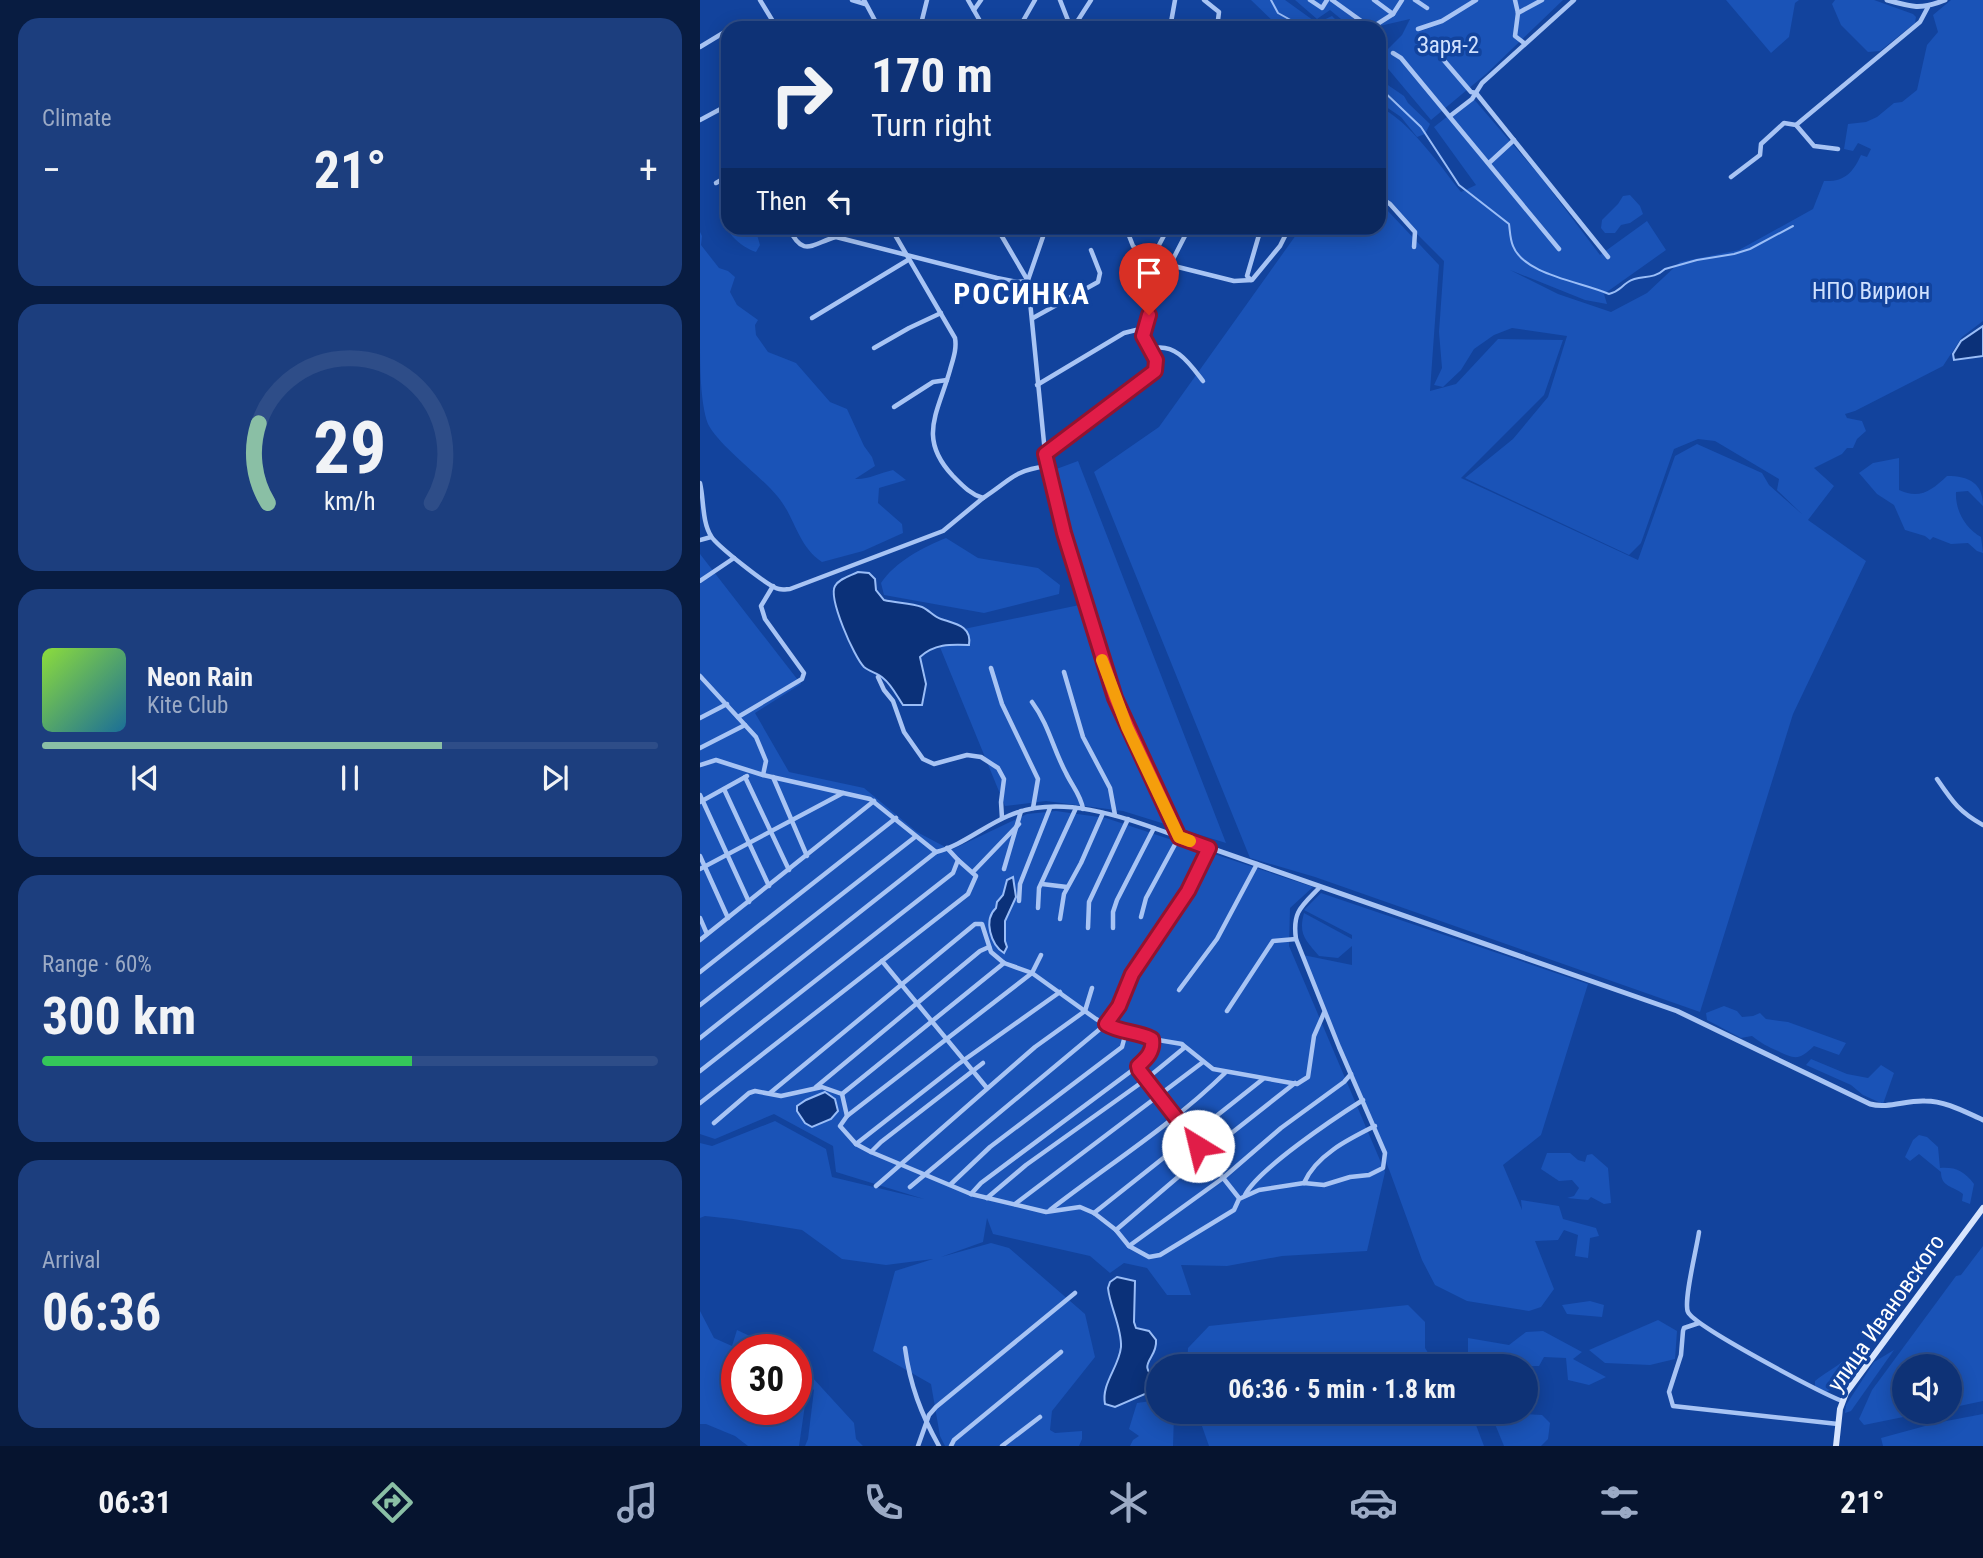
<!DOCTYPE html>
<meta charset="utf-8">
<style>
:root{--surface:#0e3276;--page:#1c3e7e;--text:#f1f3f6;--muted:#9baac5;--line:#2e4d88;--accent:#8abfa5}
body{margin:0;font-family:"Roboto Condensed",sans-serif;background:var(--page);color:var(--text);height:100vh;display:flex;flex-direction:column;font-size:26px;white-space:nowrap}
*{box-sizing:border-box;margin:0}
p{font-size:23px;color:var(--muted)}
.icon{flex:none;width:38px;height:38px;fill:none;stroke:currentColor;stroke-width:2;stroke-linecap:round;stroke-linejoin:round}
.map{position:relative;flex:1;overflow:hidden}
.side{display:flex;flex-direction:column;gap:18px;padding:18px;background:#081c41;width:700px}
.side>*{flex:none}
.top-card{position:absolute;left:21px;top:21px;width:665px;height:214px;border-radius:21px;box-shadow:0 4px 18px #0003,0 0 0 2px var(--line);background:#0e3276;color:var(--text);overflow:hidden}
.buttons{position:absolute;left:1192px;top:1354px;display:grid;gap:14px}
.buttons a{display:grid;place-items:center;width:70px;height:70px;border-radius:50%;background:var(--surface);box-shadow:0 4px 18px #0003,0 0 0 2px var(--line);font-size:35px}
.speed{position:absolute;left:21px;top:1334px;display:flex;gap:14px;font-size:35px;font-weight:700;text-align:center}
.speed>*{display:grid;place-content:center;width:91px;height:91px;border-radius:50%;background:var(--surface);box-shadow:0 4px 18px #0003,0 0 0 2px var(--line);line-height:1}
.speed .limit{border:10px solid #d22;background:#fff;color:#111}
.pin{position:absolute;display:grid;place-items:center;width:60px;height:60px;color:#fff;margin:-72px -30px;border-radius:50% 50% 50% 0;rotate:-45deg;box-shadow:0 0 7px #0007}
.pin .icon{rotate:45deg}
.me{position:absolute;width:77px;margin:-38px;rotate:324deg;stroke-linejoin:round;filter:drop-shadow(0 0 5px #0008)}
.turn{display:flex;align-items:center;gap:24px;height:147px;padding:0 35px;font-size:32px}
.turn .icon{width:91px;height:91px;stroke-width:2.5}
.turn b{display:block;font-size:49px;line-height:60px}
.then{display:flex;align-items:center;height:66px;padding:0 35px;background:#0003;gap:14px;font-size:26px}
.big{font-size:52px;font-weight:700;line-height:1.1}
.side .card{flex:1;display:flex;flex-direction:column;justify-content:center;gap:10px;min-width:0;padding:0 24px;border-radius:21px;background:var(--page)}
.side .dial{align-items:center;gap:0}
.dial svg{height:182px;overflow:visible;fill:none;stroke:var(--line);stroke-width:7;stroke-linecap:round;text-anchor:middle}
.dial text{fill:var(--text);stroke:none}
.song{display:flex;align-items:center;gap:21px}
.cover{width:84px;height:84px;border-radius:10px;background:linear-gradient(135deg,hsl(90 70% 55%),hsl(200 70% 35%))}
.played{height:7px;border-radius:4px;background:linear-gradient(90deg,var(--accent) 65%,var(--line) 65%)}
.keys{display:flex;justify-content:space-around;direction:ltr}
.heat{display:flex;justify-content:space-between;align-items:center;font-size:38px;direction:ltr}
.charge{height:10px;border-radius:5px;background:linear-gradient(90deg,#34c759 60%,var(--line) 0)}
.trip{position:absolute;left:446px;top:1354px;width:392px;height:70px;border-radius:35px;background:var(--surface);box-shadow:0 4px 18px #0003,0 0 0 2px var(--line);font-weight:700;line-height:70px;text-align:center}
.menu{display:flex;height:112px;justify-content:space-around;align-items:center;background:#06142f;color:var(--muted)}
.menu .icon{width:49px;height:49px}
.menu .active{color:var(--accent)}
.menu b{font-size:32px;color:var(--text)}
main{display:flex;flex:1;min-height:0}
.map>svg:first-child{display:block}
.green{fill:#1a53b7}
.water{fill:#0b3179;stroke:#9abdf7;stroke-width:2}
.lines{fill:none;stroke-linecap:round;stroke-linejoin:round}
.stream{stroke:#9abdf7;stroke-width:2}
.minor{stroke:#a8c4f4;stroke-width:4.5}
.tertiary{stroke:#a8c4f4;stroke-width:5}
.secondary{stroke:#d8e5fd;stroke-width:6}
.route-casing{stroke:#92132f;stroke-width:18}
.route{stroke:#e11d48;stroke-width:12}
.slow{stroke:#f59e0b;stroke-width:12}
.labels{text-anchor:middle;dominant-baseline:central;stroke-width:7;stroke-linejoin:round;paint-order:stroke}
.park-label{font-size:23px;fill:#d0e1fe;stroke:#12439d}
.street-label{font-size:23px;fill:#fff;stroke:#12439d}
.district-label{font-size:30px;font-weight:bold;letter-spacing:2px;fill:#fff;stroke:#12439d}
</style>
<main>
<section class="side">
<div class="card"><p>Climate</p>
<div class="heat"><a>−</a><b class="big">21°</b><a>+</a></div>
</div>
<div class="card dial"><svg viewBox="0 0 100 80">
<path d="M14 69A42 42 0 1 1 86 69"/>
<path d="M14 69A42 42 0 0 1 10 34" stroke="#8abfa5"/>
<text x="50" y="56" font-size="32" font-weight="700">29</text>
<text x="50" y="72" font-size="11">km/h</text>
</svg></div>
<div class="card">
<div class="song"><i class="cover"></i><div><b>Neon Rain</b><p>Kite Club</p></div></div>
<div class="played"></div>
<div class="keys"><svg class="icon" aria-label="previous" viewBox="0 0 24 24"><path d="M18 5L8 12l10 7zM5 5v14"/></svg><svg class="icon" aria-label="pause" viewBox="0 0 24 24"><path d="M8 5v14M16 5v14"/></svg><svg class="icon" aria-label="next" viewBox="0 0 24 24"><path d="M6 5l10 7-10 7zM19 5v14"/></svg></div>
</div>
<div class="card"><p>Range · 60%</p><b class="big">300 km</b><div class="charge"></div></div>
<div class="card"><p>Arrival</p><b class="big">06:36</b></div>
</section>
<div class="map">
<svg width="1283" height="1446" viewBox="0 0 1283 1446">
<rect width="100%" height="100%" fill="#12439d"/>
<g class="green">
<polygon points="551,0 585,0 617,23 632,16 644,28 580,28"/>
<polygon points="595,0 863,0 786,74 731,120 679,58 702,35 710,19 671,28 652,28 630,10 617,19"/>
<polygon points="1026,0 1099,0 1095,3 1089,37 1071,53"/>
<polygon points="1135,0 1174,0 1213,14 1216,17 1215,23 1180,51 1168,52 1141,25 1132,4"/>
<path d="M1251 0H1283V321L1262 337 1243 366 1155 411 1145 414 1147 418 1162 421 1166 431 1157 439 1153 448H1147L1142 454 1114 468 1134 486 1108 520 1166 561 1093 714 1000 1012 615 877 550 858 394 472 459 427 601 228H679V207L687 210 739 265 730 391 756 384 798 339 863 340 844 395 761 478 938 560 975 456 997 444 1062 473 1069 485 1103 515 1077 490 1079 479 1015 441 998 439 974 449 941 543 929 555 765 478 813 439 848 397 867 336 812 328 794 335 774 349 761 370 743 387 734 385 742 368 739 332 744 261 685 202 679 200V107C708 119 741 167 761 192L776 185 734 127 772 97 840 176 900 255 947 221 966 250 904 294 907 304 885 300 810 270 858 294 911 312 947 293 980 262 1039 250 1113 209 1124 181C1144 182 1153 173 1161 155L1167 157 1171 149 1158 143 1153 151 1144 149 1148 124 1166 122 1177 117 1194 103 1202 102 1217 90 1227 45 1238 32 1233 15Z"/>
<polygon points="679,79 704,96 708,103 730,124 725,134 717,137 701,117 679,102"/>
<polygon points="930,195 940,206 943,214 930,223 921,225 915,233 905,233 901,228 902,220 918,204 923,196"/>
<path d="M28 211V228H55L60 245 56 252C41 247 26 233 22 218Z"/>
<path d="M0 232 2 236 1 245 19 268 28 271 35 277 30 292 37 305 58 320 55 325 56 335 68 352 96 363 130 402 147 409 164 446 172 457 175 466 155 479C167 480 180 473 193 470L206 480 179 488 178 503 202 524 203 533 163 551 122 562C97 545 96 519 78 497 60 475 20 447 8 424 0 403 0 362 0 339 0 303 0 267 0 232Z"/>
<path d="M1199 458V490C1220 500 1232 490 1247 476 1269 476 1283 483 1283 506L1268 491 1256 492C1255 510 1265 528 1281 537L1283 553 1277 551 1268 543 1251 544 1233 537 1230 540 1225 536 1205 530 1194 505 1177 494 1159 473 1173 463Z"/>
<polygon points="378,461 526,843 423,811 346,801 305,806 235,635 389,603 351,471"/>
<path d="M246 538 278 558 338 568 360 585 359 594 284 613 184 595 181 583C195 562 223 547 246 538Z"/>
<polygon points="0,554 101,684 55,713 89,772 164,788 217,832 251,850 327,814 356,811 406,818 613,887 590,908 589,946 685,1172 667,1251 582,1256 527,1266 481,1265 491,1295 467,1295 447,1268 424,1263 410,1273 390,1256 293,1234 287,1218 283,1242 241,1257 291,1243 309,1248 385,1314 395,1357 352,1411 350,1430 355,1433 382,1431 382,1439 379,1446 245,1446 240,1436 231,1384 173,1351 195,1271 233,1259 186,1265 142,1259 102,1230 33,1219 5,1216 0,1218 0,1143 12,1146 75,1121 126,1149 132,1177 224,1199 136,1172 133,1146 74,1114 15,1139 0,1134"/>
<path d="M621 893 888 984 841 1135 803 1165 822 1210 821 1200 859 1206 863 1219 896 1228 899 1236 890 1238 888 1258 875 1256 878 1235 864 1230 858 1240 835 1241 854 1289 841 1307 829 1311 767 1301 735 1285 722 1260 690 1172 603 955 652 965V946L638 958 619 956C606 940 598 935 604 913L652 939V935L604 910Z"/>
<path d="M1024 1006 1037 1011 1042 1017 1053 1016 1060 1013 1066 1019 1088 1022 1146 1043 1139 1055 1114 1046C1099 1060 1096 1060 1078 1051 1068 1047 1061 1043 1052 1036L1041 1038 1007 1020 1006 1013Z"/>
<polygon points="1111,1059 1147,1074 1168,1078 1181,1065 1194,1073 1183,1104 1163,1095 1151,1085 1106,1065"/>
<path d="M1219 1135 1227 1137 1238 1147 1240 1168C1256 1167 1264 1171 1274 1184L1270 1204 1262 1201 1263 1194C1253 1186 1241 1187 1241 1172L1219 1154 1210 1161 1205 1157 1213 1140Z"/>
<polygon points="847,1153 870,1153 878,1160 885,1162 887,1155 892,1154 908,1168 911,1203 904,1204 891,1197 888,1200 867,1198 874,1196 879,1188 872,1180 859,1181 841,1169"/>
<polygon points="1283,1246 1283,1401 1250,1408 1250,1367 1204,1367 1204,1412 1228,1412 1164,1425 1159,1419 1172,1390 1256,1276 1261,1275"/>
<polygon points="890,1301 904,1305 902,1317 867,1314 862,1305"/>
<polygon points="708,1305 725,1322 725,1348 737,1367 487,1367 488,1348 509,1326"/>
<polygon points="0,1311 14,1338 32,1346 37,1330 54,1338 52,1349 37,1349 37,1409 96,1409 96,1402 105,1405 99,1446 48,1446 35,1436 6,1424 0,1424"/>
<polygon points="958,1320 977,1331 975,1359 950,1365 905,1363 889,1350"/>
<polygon points="843,1331 882,1352 873,1359 906,1377 889,1385 868,1380 866,1358 844,1357 839,1366 772,1367 768,1356 768,1338 809,1345 826,1332"/>
<polygon points="1194,1350 1151,1411 1145,1413 1146,1405 1174,1362"/>
<path d="M1150 1354 1154 1355 1146 1380 1125 1393 1115 1388V1381C1127 1371 1140 1366 1150 1354Z"/>
<polygon points="100,1364 154,1423 156,1439 163,1446 105,1446 108,1439 114,1390 96,1373"/>
<polygon points="451,1401 458,1403 458,1412 472,1412 474,1415 473,1446 430,1446 433,1440 439,1436 429,1429 437,1403"/>
<polygon points="497,1412 771,1412 784,1446 509,1446"/>
<polygon points="790,1412 842,1415 850,1423 848,1439 841,1446 804,1446"/>
<polygon points="1283,1414 1283,1446 1183,1446 1181,1438 1236,1423"/>
</g>
<g class="water">
<polygon points="1283,326 1283,356 1254,360 1253,354 1261,341"/>
<path d="M158 572 169 573 175 579 176 590 184 600C196 603 211 603 222 607 229 610 234 617 241 619 256 624 272 626 269 645 250 644 234 644 220 657L226 684 222 705H203C197 696 191 684 183 678 178 673 170 672 164 667 154 657 128 598 135 586 140 578 150 576 158 572Z"/>
<path d="M313 877 316 897 305 921V941L307 947 304 953C291 945 283 920 296 908L297 902 303 895 307 880Z"/>
<polygon points="125,1092 135,1099 138,1111 131,1119 112,1127 105,1123 97,1111 97,1106 106,1100"/>
<path d="M417 1277 435 1281 434 1322 436 1328 449 1331 456 1340C458 1360 434 1363 458 1381V1398L447 1393 415 1407 405 1404C401 1384 419 1367 421 1347 422 1328 410 1307 408 1288L410 1282Z"/>
</g>
<g class="lines">
<g class="stream">
<polyline points="571,0 578,13 605,28"/>
<path d="M679 87 721 127 759 185 809 224C810 231 810 239 813 246 824 275 883 282 909 294 920 291 919 288 928 282 939 274 952 281 965 269L997 260 1034 254 1050 249 1093 226"/>
</g>
<g class="minor">
<polyline points="60,0 77,28"/>
<polyline points="152,0 165,4"/>
<polyline points="164,0 179,28"/>
<polyline points="268,0 284,28"/>
<polyline points="360,0 371,28"/>
<polyline points="504,0 519,12 517,28"/>
<polyline points="610,0 622,8 627,0"/>
<polyline points="632,0 671,28 693,14 702,0"/>
<polyline points="674,0 693,14"/>
<polyline points="715,0 727,8"/>
<polyline points="815,0 818,13 815,36 824,43"/>
<polyline points="274,10 281,0"/>
<polyline points="818,13 842,0"/>
<polyline points="33,28 43,28"/>
<polyline points="220,28 227,0"/>
<polyline points="319,28 335,0"/>
<polyline points="373,28 391,0"/>
<polyline points="470,28 475,0"/>
<polyline points="718,29 742,21 776,0"/>
<polyline points="0,47 28,30"/>
<polyline points="693,53 701,58 859,249"/>
<polyline points="741,57 771,92 776,93 908,257"/>
<polyline points="750,116 772,99 782,83 874,0"/>
<polyline points="0,120 28,105"/>
<polyline points="1096,125 1220,22 1228,7"/>
<polyline points="789,163 814,140"/>
<polyline points="1031,177 1060,155 1061,144 1084,123 1096,125 1114,146 1138,149"/>
<polyline points="16,183 28,176"/>
<polyline points="679,197 690,204 715,232 714,247"/>
<path d="M89 228C103 259 113 243 136 237L297 278 317 282 328 281"/>
<path d="M191 228 255 338C257 349 253 359 250 370 238 413 217 438 253 476 262 485 270 494 283 498 311 480 312 471 347 466"/>
<polyline points="297,228 328,281 345,453"/>
<polyline points="426,228 433,246 440,252 478,267 534,281 552,280 580,246 589,228"/>
<polyline points="471,263 489,228"/>
<polyline points="328,280 346,228"/>
<polyline points="551,280 547,276 561,228"/>
<polyline points="112,318 208,260"/>
<polyline points="333,318 398,282 400,273 391,250"/>
<polyline points="174,348 209,328 241,313"/>
<path d="M450 349C475 341 490 364 503 381"/>
<polyline points="337,385 424,333 436,330 444,336"/>
<polyline points="194,407 233,382 247,380"/>
<polyline points="345,454 455,371 456,360 444,336 458,273 456,258 459,245 468,228"/>
<path d="M0 483C4 500 2 522 11 536 16 545 70 588 79 589 83 590 87 589 90 589L243 531 283 498"/>
<polyline points="0,540 11,537"/>
<polyline points="0,581 34,558"/>
<polyline points="291,668 302,704 338,779 333,808"/>
<polyline points="364,672 383,737 410,788 415,815"/>
<polyline points="0,676 56,737 66,761 63,775"/>
<polyline points="178,677 184,690 193,701 204,732 223,759 234,764 267,755 281,757 298,768 304,779 301,802 302,818"/>
<path d="M332 702C349 725 353 749 366 773 372 786 381 795 383 809"/>
<polyline points="38,717 102,679 104,673 65,619 61,606 73,586"/>
<polyline points="0,718 27,704"/>
<polyline points="0,748 45,725"/>
<path d="M0 765 16 760 63 775 170 799 236 852C261 846 284 826 308 816 361 792 429 819 479 837L446 898 441 917"/>
<polyline points="45,777 89,870"/>
<polyline points="73,777 107,856"/>
<path d="M1237 779C1252 801 1259 812 1283 825"/>
<polyline points="24,789 69,886"/>
<polyline points="0,795 49,902"/>
<polyline points="0,802 47,776"/>
<polyline points="0,856 28,918"/>
<polyline points="0,869 143,793"/>
<polyline points="304,869 321,811"/>
<polyline points="273,872 319,824"/>
<polyline points="342,884 367,887"/>
<polyline points="319,901 320,884 350,808"/>
<polyline points="338,908 339,888 376,808"/>
<polyline points="0,918 7,934"/>
<polyline points="360,919 364,894 381,863 403,813"/>
<polyline points="388,928 389,902 428,819"/>
<polyline points="413,928 413,912 417,900 454,828"/>
<polyline points="0,940 174,801"/>
<polyline points="182,961 287,1088"/>
<polyline points="0,972 196,818"/>
<polyline points="479,990 517,939 557,864"/>
<polyline points="0,1005 215,837"/>
<polyline points="527,1011 573,941 596,939"/>
<polyline points="0,1038 236,852"/>
<polyline points="483,1045 513,1069 597,1084 608,1077 614,1036 624,1013"/>
<polyline points="0,1071 253,873 258,860 247,848"/>
<polyline points="116,1087 280,951 289,947"/>
<path d="M70 1093 275 924H282L291 952 304 963 332 973 396 1019 418 1031 439 1033 452 1039C454 1052 447 1058 438 1066L441 1074 539 1198"/>
<polyline points="142,1094 304,963"/>
<polyline points="0,1103 268,894 276,876 258,860"/>
<polyline points="147,1116 332,973 341,955"/>
<path d="M14 1123 49 1093 55 1091 81 1096 122 1087 142 1094 147 1116 140 1126 156 1144 171 1152 271 1194 346 1212 380 1207 394 1213 416 1230 429 1246 449 1257 460 1255 534 1210 539 1199 559 1190 604 1183 624 1185 650 1177 669 1175 683 1168 685 1153 639 1047 596 939C592 911 602 906 620 887"/>
<polyline points="156,1144 257,1065 360,992"/>
<polyline points="171,1152 181,1142 283,1063"/>
<path d="M604 1183C616 1155 649 1139 675 1126"/>
<polyline points="251,1184 290,1147 422,1047 426,1032"/>
<polyline points="176,1186 335,1047 385,1011 392,988"/>
<polyline points="210,1187 406,1024 419,1006 432,974 488,891 509,848"/>
<polyline points="271,1194 281,1183 438,1066"/>
<path d="M545 1195C558 1169 636 1117 663 1100"/>
<polyline points="287,1198 326,1165 445,1080 484,1048 482,1044 452,1039"/>
<polyline points="315,1204 503,1062"/>
<path d="M350 1210C408 1165 472 1125 525 1073"/>
<polyline points="394,1213 563,1079"/>
<polyline points="416,1230 505,1154 595,1083"/>
<path d="M999 1232C997 1247 983 1302 988 1312 995 1327 1120 1392 1142 1401"/>
<polyline points="429,1246 523,1178 581,1128 644,1082 651,1074"/>
<polyline points="999,1323 984,1328 983,1331 981,1355 969,1392 973,1406 1138,1424"/>
<path d="M205 1348C210 1385 221 1414 239 1446"/>
<polyline points="218,1446 229,1415 236,1407 375,1293"/>
<polyline points="251,1446 254,1440 361,1352"/>
<polyline points="302,1446 340,1417"/>
</g>
<g class="tertiary">
<path d="M1187 0C1211 7 1221 10 1245 0"/>
<path d="M345 454 364 533 415 698 479 837 977 1011 1170 1104C1188 1109 1206 1100 1225 1101 1246 1101 1265 1112 1283 1120"/>
</g>
<polyline class="secondary" points="1136,1446 1140,1409 1146,1393 1283,1208"/>
</g>
<g class="lines">
<g class="route-casing">
<path id="route" d="M449 315 443 336 456 360 455 371 345 454 364 533 415 698 479 837 509 848 488 891 432 974 419 1006 406 1024C421 1033 436 1031 452 1039 454 1051 447 1058 438 1066L439 1070 498 1146"/>
</g>
<use href="#route" class="route"/>
<polyline class="slow" points="402,660 427,727 479,837 490,841"/>
</g>
<g class="labels">
<g class="park-label">
<text x="748" y="45">Заря-2</text>
<text x="1171" y="291">НПО Вирион</text>
</g>
<g class="street-label">
<text transform="translate(1186 1313) rotate(-55)">улица Ивановского</text>
</g>
<g class="district-label">
<text x="322" y="293">РОСИНКА</text>
</g>
</g>
</svg>
<div class="buttons">
<a><svg class="icon" aria-label="sound" viewBox="0 0 24 24"><path d="M4 9h4l5-4v14l-5-4H4zM17 9q2 3 0 6"/></svg></a>
</div>
<div class="speed"><div class="limit">30</div></div>
<div class="pin" style="left:449px;top:315px;background:#d93025"><svg class="icon" aria-label="arrive" viewBox="0 0 24 24"><path d="M6 21V4h12l-3 4 3 4H6"/></svg></div>
<svg class="me" style="left:498px;top:1146px" viewBox="-20 -20 40 40"><circle r="19" fill="#fff"/><path d="M0-13L10 11 0 6-10 11z" fill="#e11d48"/></svg>
<div class="trip">06:36 · 5 min · 1.8 km</div>
<div class="top-card">
<div class="turn"><svg class="icon" aria-label="right" viewBox="0 0 24 24"><path d="M7 20v-9h11M14 6l5 5-5 5"/></svg><div><b>170 m</b>Turn right</div></div>
<div class="then">Then<svg class="icon" aria-label="left" viewBox="0 0 24 24"><path d="M17 20v-9H6M10 6l-5 5 5 5"/></svg></div>
</div>
</div>
</main>
<nav class="menu">
<b>06:31</b>
<svg class="icon active" aria-label="directions" viewBox="0 0 24 24"><path d="M12 3l9 9-9 9-9-9zM9 14v-3h6M13 9l2 2-2 2"/></svg>
<svg class="icon" aria-label="music" viewBox="0 0 24 24"><path d="M9 18V5l10-2v13"/><circle cx="6" cy="18" r="3"/><circle cx="16" cy="16" r="3"/></svg>
<svg class="icon" aria-label="phone" viewBox="0 0 24 24"><path d="M5 4h4l2 5-3 2q2 4 5 5l2-3 5 2v4C11 20 4 13 5 4z"/></svg>
<svg class="icon" aria-label="climate" viewBox="0 0 24 24"><path d="M12 3v18M4 7l16 10M4 17L20 7"/></svg>
<svg class="icon" aria-label="car" viewBox="0 0 24 24"><path d="M5 17H2v-5l4-1 3-4h7l3 4 3 1v5h-3M9 17h6M6 11h13"/><circle cx="7" cy="17" r="2"/><circle cx="17" cy="17" r="2"/></svg>
<svg class="icon" aria-label="filters" viewBox="0 0 24 24"><path d="M4 7h16M4 17h16"/><circle cx="9" cy="7" r="2"/><circle cx="15" cy="17" r="2"/></svg>
<b>21°</b>
</nav>
